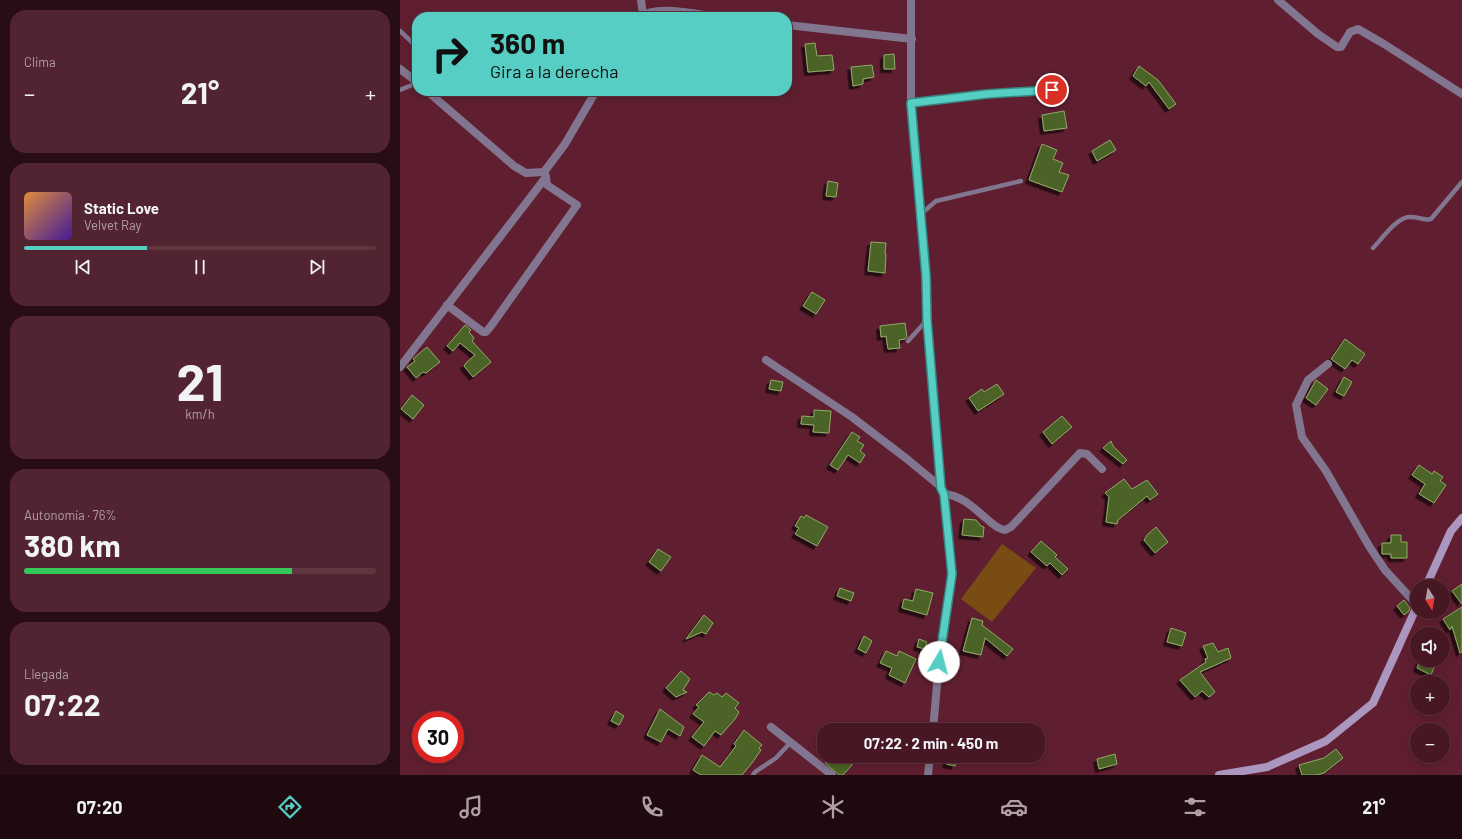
<!DOCTYPE html>
<html lang="es">
<meta charset="utf-8">
<style>
:root{--surface:#481724;--page:#522431;--text:#f1f3f6;--muted:#b19fa6;--line:#603641;--accent:#56cec3}
body{margin:0;font-family:Barlow,sans-serif;background:var(--page);color:var(--text);height:100vh;display:flex;flex-direction:column;font-size:15px;white-space:nowrap}
*{box-sizing:border-box;margin:0}
p{font-size:13px;color:var(--muted)}
.icon{flex:none;width:22px;height:22px;fill:none;stroke:currentColor;stroke-width:2;stroke-linecap:round;stroke-linejoin:round}
.map{position:relative;flex:1;overflow:hidden}
.side{display:flex;flex-direction:column;gap:10px;padding:10px;background:#280d14;width:400px}
.side>*{flex:none}
.banner{position:absolute;left:12px;top:12px;width:380px;height:84px;border-radius:16px;box-shadow:0 2px 10px #0003,0 0 0 1px var(--line);background:#56cec3;color:#111;overflow:hidden}
.needle{width:26px;rotate:169deg}
.controls{position:absolute;left:1010px;top:579px;display:grid;gap:8px}
.controls a{display:grid;place-items:center;width:40px;height:40px;border-radius:50%;background:var(--surface);box-shadow:0 2px 10px #0003,0 0 0 1px var(--line);font-size:20px}
.speed{position:absolute;left:12px;top:711px;display:flex;gap:8px;font-size:20px;font-weight:700;text-align:center}
.speed>*{display:grid;place-content:center;width:52px;height:52px;border-radius:50%;background:var(--surface);box-shadow:0 2px 10px #0003,0 0 0 1px var(--line);line-height:1}
.speed .limit{border:6px solid #d22;background:#fff;color:#111}
.pin{position:absolute;display:grid;place-items:center;width:34px;height:34px;color:#fff;margin:-17px;border:2px solid #fff;border-radius:50%;box-shadow:0 1px 4px #0007}
.me{position:absolute;width:44px;margin:-22px;rotate:8deg;stroke-linejoin:round;filter:drop-shadow(0 0 3px #0008)}
.turn{display:flex;align-items:center;gap:14px;height:84px;padding:0 12px;font-size:18px}
.turn .icon{width:52px;height:52px;stroke-width:2.5}
.turn b{display:block;font-size:28px;line-height:34px}
.big{font-size:30px;font-weight:700;line-height:1.1}
.side .card{flex:1;display:flex;flex-direction:column;justify-content:center;gap:6px;min-width:0;padding:0 14px;border-radius:16px;background:var(--page)}
.side .dial{align-items:center;gap:0}
.dial b{font-size:52px;line-height:1}
.song{display:flex;align-items:center;gap:12px}
.cover{width:48px;height:48px;border-radius:6px;background:linear-gradient(135deg,hsl(30 70% 55%),hsl(260 70% 35%))}
.played{height:4px;border-radius:2px;background:linear-gradient(90deg,var(--accent) 35%,var(--line) 35%)}
.keys{display:flex;justify-content:space-around;direction:ltr}
.heat{display:flex;justify-content:space-between;align-items:center;font-size:22px;direction:ltr}
.charge{height:6px;border-radius:3px;background:linear-gradient(90deg,#34c759 76%,var(--line) 0)}
.trip{position:absolute;left:417px;top:723px;width:228px;height:40px;border-radius:16px;background:var(--surface);box-shadow:0 2px 10px #0003,0 0 0 1px var(--line);font-weight:700;line-height:40px;text-align:center}
.tab-bar{display:flex;height:64px;justify-content:space-around;align-items:center;background:#1d090e;color:var(--muted)}
.tab-bar .icon{width:28px;height:28px}
.tab-bar .on{color:var(--accent)}
.tab-bar b{font-size:18px;color:var(--text)}
main{display:flex;flex:1;min-height:0}
.map>svg:first-child{display:block}
.green{fill:#794c13}
.building{fill:#4c6425;stroke:#8faa68;filter:url(#shadow)}
.lines{fill:none;stroke-linecap:round;stroke-linejoin:round}
.service{stroke:#827590;stroke-width:4.5}
.minor{stroke:#827590;stroke-width:8}
.secondary{stroke:#ab96c0;stroke-width:8}
.route-casing{stroke:#38867f;stroke-width:10}
.route{stroke:#56cec3;stroke-width:7}
</style>
<main>
<section class="side">
<div class="card"><p>Clima</p>
<div class="heat"><a>−</a><b class="big">21°</b><a>+</a></div>
</div>
<div class="card">
<div class="song"><i class="cover"></i><div><b>Static Love</b><p>Velvet Ray</p></div></div>
<div class="played"></div>
<div class="keys"><svg class="icon" aria-label="previous" viewBox="0 0 24 24"><path d="M18 5L8 12l10 7zM5 5v14"/></svg><svg class="icon" aria-label="pause" viewBox="0 0 24 24"><path d="M8 5v14M16 5v14"/></svg><svg class="icon" aria-label="next" viewBox="0 0 24 24"><path d="M6 5l10 7-10 7zM19 5v14"/></svg></div>
</div>
<div class="card dial"><b>21</b><p>km/h</p></div>
<div class="card"><p>Autonomía · 76%</p><b class="big">380 km</b><div class="charge"></div></div>
<div class="card"><p>Llegada</p><b class="big">07:22</b></div>
</section>
<div class="map">
<svg width="1062" height="775" viewBox="0 0 1062 775">
<defs>
<filter id="shadow"><feDropShadow dx="-3.5" dy="3.5" stdDeviation="0" flood-color="#0009"/></filter>
</defs>
<rect width="100%" height="100%" fill="#601f30"/>
<polygon class="green" points="602,544 636,568 592,622 561,599"/>
<g class="building">
<polygon points="415,43 417,56 432,55 434,70 408,72 405,44"/>
<polygon points="494,54 495,69 484,69 484,55"/>
<polygon points="472,65 474,77 463,79 463,84 453,86 451,67"/>
<polygon points="739,66 758,80 776,104 769,109 749,82 746,86 733,76"/>
<polygon points="664,111 667,128 644,131 642,115"/>
<polygon points="710,140 716,150 697,161 692,151"/>
<polygon points="642,144 657,150 653,159 663,163 659,172 669,175 662,192 629,180"/>
<polygon points="428,181 438,183 436,197 426,196"/>
<polygon points="471,242 486,243 485,254 486,254 485,273 468,271"/>
<polygon points="412,292 425,300 416,314 403,306"/>
<polygon points="505,323 507,337 505,339 499,340 500,348 488,349 486,336 481,337 480,326"/>
<polygon points="65,325 71,330 69,332 74,338 72,341 91,362 73,377 64,366 66,363 75,355 60,343 53,351 47,346"/>
<polygon points="945,339 965,354 958,364 952,360 945,369 931,359"/>
<polygon points="27,347 40,362 26,373 23,372 16,378 7,367 15,361 13,359 15,357"/>
<polygon points="944,377 952,382 944,396 936,392"/>
<polygon points="371,380 383,382 381,391 369,389"/>
<polygon points="916,380 928,389 916,405 906,398"/>
<polygon points="597,384 604,394 578,411 569,398 582,389 584,392"/>
<polygon points="12,395 24,405 13,419 1,409"/>
<polygon points="414,410 431,411 429,433 413,432 414,425 401,424 402,416 414,417"/>
<polygon points="662,416 672,427 652,444 643,432"/>
<polygon points="452,432 460,437 457,441 464,445 460,451 465,455 460,463 448,455 438,470 430,465"/>
<polygon points="711,441 713,446 727,460 723,464 703,448"/>
<polygon points="1019,465 1032,474 1034,471 1043,477 1040,481 1046,485 1034,503 1019,494 1025,484 1012,475"/>
<polygon points="724,479 732,489 747,480 758,494 750,500 747,496 718,520 717,524 706,522 709,497 705,493"/>
<polygon points="406,515 428,527 417,546 395,534 399,528 395,526 401,516 404,518"/>
<polygon points="564,519 576,520 581,526 584,527 583,537 562,535"/>
<polygon points="756,527 768,542 755,553 744,540 747,535"/>
<polygon points="991,535 1001,535 1001,542 1007,542 1007,558 991,558 991,554 982,554 982,543 991,543"/>
<polygon points="641,541 657,555 655,557 668,569 662,575 650,563 647,566 631,552"/>
<polygon points="258,549 271,557 261,571 249,562"/>
<polygon points="1062,584 1062,604 1052,591"/>
<polygon points="440,588 454,593 451,601 437,596"/>
<polygon points="516,589 533,593 527,615 502,608 504,599 513,601"/>
<polygon points="1004,600 1010,608 1009,611 1004,615 997,606"/>
<polygon points="1062,607 1062,652 1060,653 1052,626 1050,630 1043,619"/>
<polygon points="304,615 313,623 306,634 302,632 286,639"/>
<polygon points="572,618 583,621 582,625 613,649 607,656 585,638 581,655 563,651"/>
<polygon points="771,628 786,633 782,646 767,642"/>
<polygon points="464,636 472,641 466,653 458,649"/>
<polygon points="519,639 527,642 525,649 517,647"/>
<polygon points="813,643 818,652 828,648 831,658 800,672 815,692 809,697 802,691 795,697 780,680 806,662 805,659 808,658 803,646"/>
<polygon points="486,651 497,656 499,651 516,659 505,683 489,675 492,668 480,663"/>
<polygon points="1020,660 1037,660 1031,675 1017,668"/>
<polygon points="281,671 290,679 283,690 287,692 276,697 266,688"/>
<polygon points="309,692 314,695 317,693 322,697 326,693 339,703 335,708 339,712 335,719 321,735 315,731 304,746 292,737 304,722 293,714 299,707 296,705"/>
<polygon points="260,709 284,727 280,736 268,729 261,742 247,735"/>
<polygon points="216,711 224,716 219,725 211,721"/>
<polygon points="344,730 362,745 359,748 361,750 352,763 342,775 301,775 293,770 302,755 320,767 336,746 334,744"/>
<polygon points="936,749 943,758 924,773 916,775 902,775 899,765 924,758"/>
<polygon points="715,754 717,764 699,769 697,759"/>
<polygon points="431,756 460,756 443,775 439,775 425,763"/>
<polygon points="548,756 557,756 555,766 546,764"/>
</g>
<g class="lines">
<g class="service">
<polyline points="0,31 17,47"/>
<polyline points="0,90 17,83"/>
<polyline points="511,103 587,94 652,90"/>
<polyline points="521,214 536,201 621,181"/>
<path d="M973 248C982 239 996 218 1009 217 1017 216 1023 221 1031 219L1062 182"/>
<polyline points="508,341 527,320"/>
<polyline points="353,775 355,772 376,758 391,742"/>
</g>
<g class="minor">
<polyline points="241,0 243,15"/>
<polyline points="511,0 511,103 526,276 527,320 541,487 544,494 552,574 539,662 533,730"/>
<polyline points="878,0 918,34 937,47 941,47 950,32 958,29 984,44 1062,94"/>
<path d="M241 17C255 4 300 15 319 17"/>
<polyline points="387,25 512,39"/>
<polyline points="0,69 17,82"/>
<polyline points="27,91 114,166 126,173 144,172 165,144 196,91"/>
<polyline points="47,305 83,332 86,332 91,326 177,205 147,185 146,177"/>
<polyline points="366,360 452,417 507,459 541,487"/>
<polyline points="928,364 908,380 896,405 902,437 926,471 969,546 985,570 1017,605"/>
<polyline points="0,367 146,177 144,172"/>
<path d="M544 494C561 495 574 508 587 519 592 523 597 529 605 530L611 527 680 453 687 454 702 469"/>
<polyline points="371,727 432,775"/>
<polyline points="528,775 530,756"/>
</g>
<g class="secondary">
<polyline points="1026,586 1051,531 1062,518"/>
<polyline points="819,775 867,767 926,741 973,703 1017,606"/>
</g>
</g>
<g class="lines">
<g class="route-casing">
<polyline id="route" points="539,662 552,574 544,494 541,488 527,320 526,276 511,103 587,94 652,90"/>
</g>
<use href="#route" class="route"/>
</g>
</svg>
<div class="controls">
<a><svg class="needle" viewBox="-14 -14 28 28"><path d="M0-13l5 13h-10z" fill="#e53935"/><path d="M0 13l5-13h-10z" fill="#b19fa6"/></svg></a>
<a><svg class="icon" aria-label="sound" viewBox="0 0 24 24"><path d="M4 9h4l5-4v14l-5-4H4zM17 9q2 3 0 6"/></svg></a>
<a>+</a>
<a>−</a>
</div>
<div class="speed"><div class="limit">30</div></div>
<div class="pin" style="left:652px;top:90px;background:#d93025"><svg class="icon" aria-label="arrive" viewBox="0 0 24 24"><path d="M6 21V4h12l-3 4 3 4H6"/></svg></div>
<svg class="me" style="left:539px;top:662px" viewBox="-20 -20 40 40"><circle r="19" fill="#fff"/><path d="M0-13L10 11 0 6-10 11z" fill="#56cec3"/></svg>
<div class="trip">07:22 · 2 min · 450 m</div>
<div class="banner">
<div class="turn"><svg class="icon" aria-label="right" viewBox="0 0 24 24"><path d="M7 20v-9h11M14 6l5 5-5 5"/></svg><div><b>360 m</b>Gira a la derecha</div></div>
</div>
</div>
</main>
<nav class="tab-bar">
<b>07:20</b>
<svg class="icon on" aria-label="directions" viewBox="0 0 24 24"><path d="M12 3l9 9-9 9-9-9zM9 14v-3h6M13 9l2 2-2 2"/></svg>
<svg class="icon" aria-label="music" viewBox="0 0 24 24"><path d="M9 18V5l10-2v13"/><circle cx="6" cy="18" r="3"/><circle cx="16" cy="16" r="3"/></svg>
<svg class="icon" aria-label="phone" viewBox="0 0 24 24"><path d="M5 4h4l2 5-3 2q2 4 5 5l2-3 5 2v4C11 20 4 13 5 4z"/></svg>
<svg class="icon" aria-label="climate" viewBox="0 0 24 24"><path d="M12 3v18M4 7l16 10M4 17L20 7"/></svg>
<svg class="icon" aria-label="car" viewBox="0 0 24 24"><path d="M5 17H2v-5l4-1 3-4h7l3 4 3 1v5h-3M9 17h6M6 11h13"/><circle cx="7" cy="17" r="2"/><circle cx="17" cy="17" r="2"/></svg>
<svg class="icon" aria-label="filters" viewBox="0 0 24 24"><path d="M4 7h16M4 17h16"/><circle cx="9" cy="7" r="2"/><circle cx="15" cy="17" r="2"/></svg>
<b>21°</b>
</nav>
